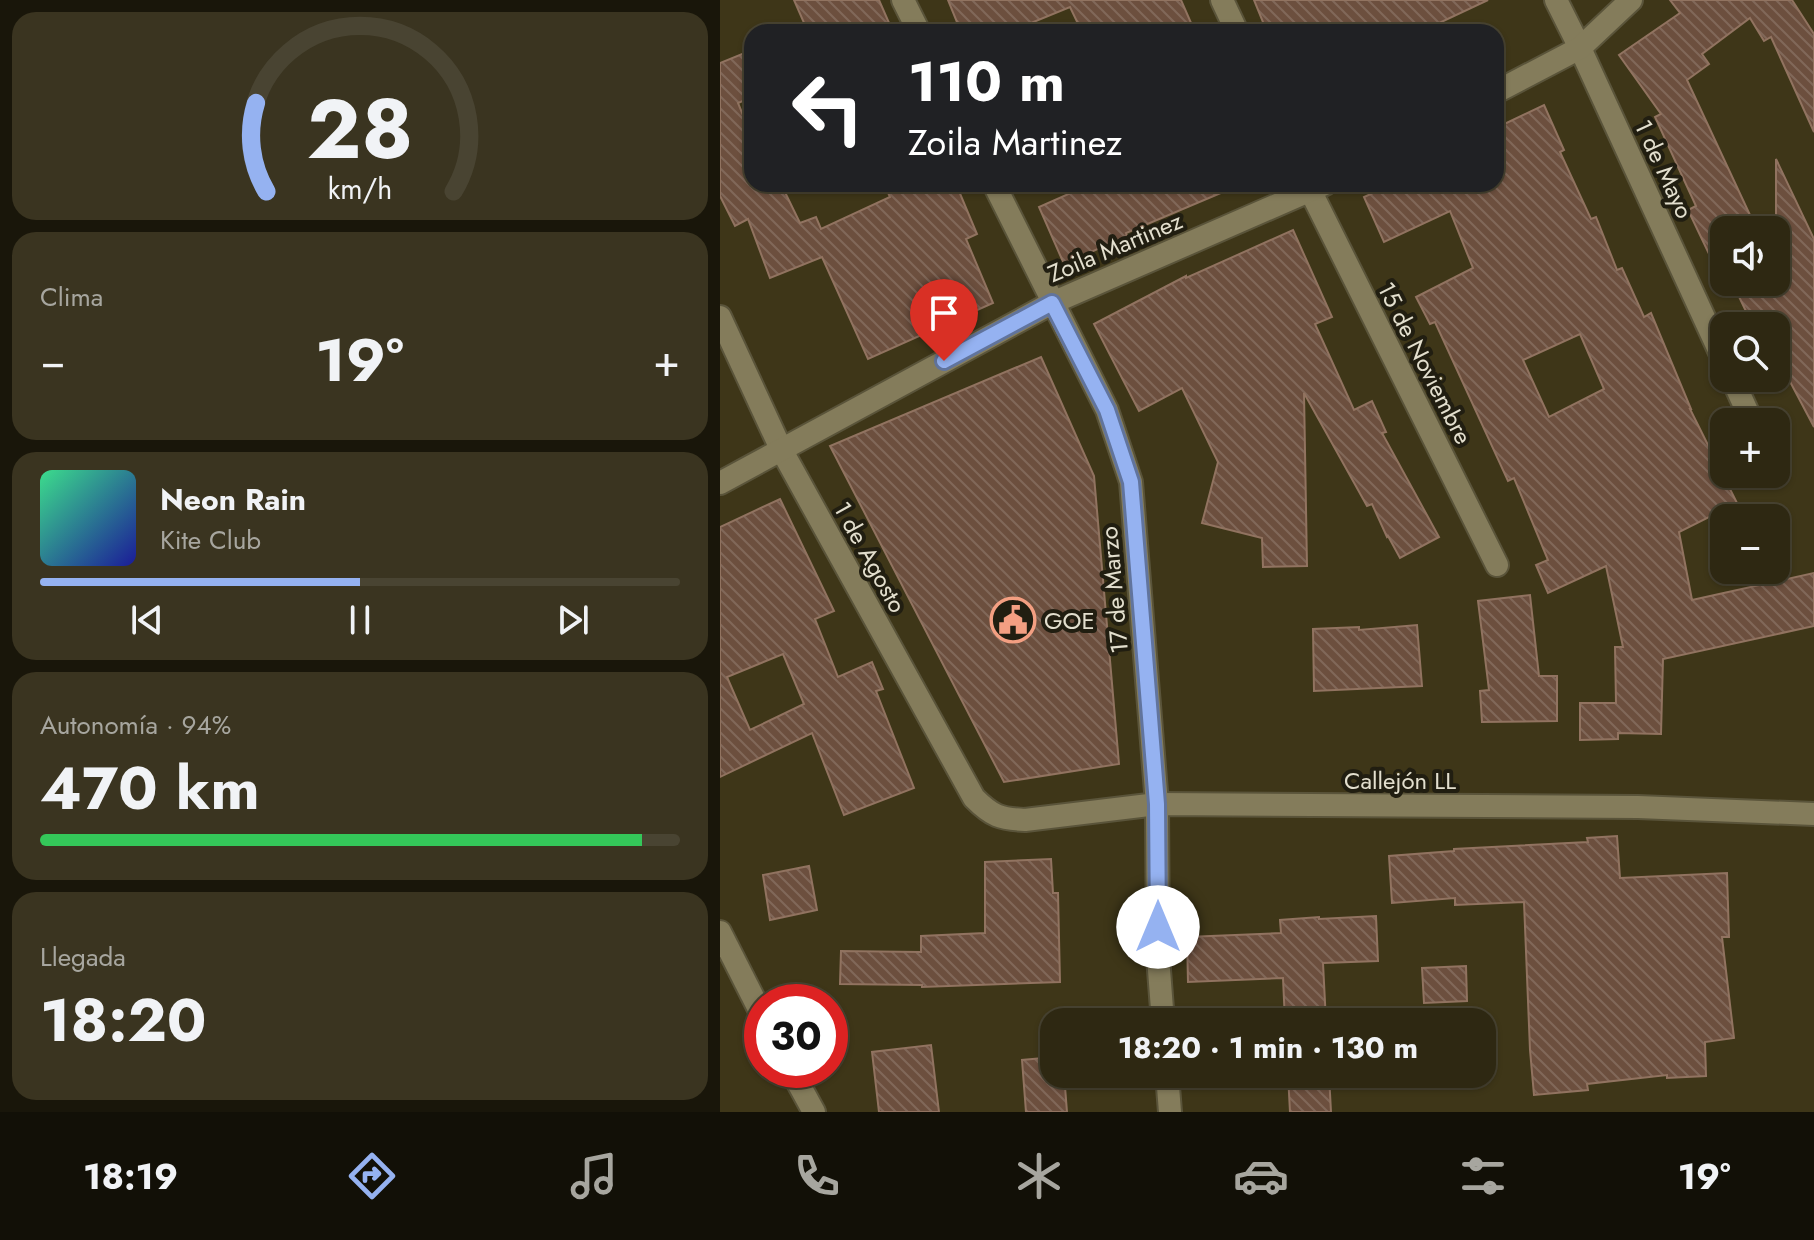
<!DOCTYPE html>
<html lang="es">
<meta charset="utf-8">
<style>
:root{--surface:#2e2812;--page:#3a3420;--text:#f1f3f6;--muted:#a7a69f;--line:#494432;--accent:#95b2f1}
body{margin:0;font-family:Jost,sans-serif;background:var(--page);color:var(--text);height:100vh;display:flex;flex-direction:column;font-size:30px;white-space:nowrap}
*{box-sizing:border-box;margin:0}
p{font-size:26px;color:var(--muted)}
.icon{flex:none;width:44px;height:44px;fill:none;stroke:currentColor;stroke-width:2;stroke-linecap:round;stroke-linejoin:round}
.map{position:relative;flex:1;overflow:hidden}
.side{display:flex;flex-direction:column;gap:12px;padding:12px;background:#19160a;width:720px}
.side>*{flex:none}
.banner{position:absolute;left:24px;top:24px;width:760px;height:168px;border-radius:24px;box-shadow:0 2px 6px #0004,0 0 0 2px var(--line);background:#202124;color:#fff;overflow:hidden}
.fabs{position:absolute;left:990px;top:216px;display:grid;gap:16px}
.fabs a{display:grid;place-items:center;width:80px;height:80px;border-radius:16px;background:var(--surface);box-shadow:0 2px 6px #0004,0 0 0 2px var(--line);font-size:40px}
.speed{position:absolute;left:24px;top:984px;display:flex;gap:16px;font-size:40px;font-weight:700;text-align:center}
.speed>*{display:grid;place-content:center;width:104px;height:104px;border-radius:50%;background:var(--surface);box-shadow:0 2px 6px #0004,0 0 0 2px var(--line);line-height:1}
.speed .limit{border:12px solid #d22;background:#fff;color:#111}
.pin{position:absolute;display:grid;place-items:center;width:68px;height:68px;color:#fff;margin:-82px -34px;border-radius:50% 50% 50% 0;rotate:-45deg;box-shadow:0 0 8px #0007}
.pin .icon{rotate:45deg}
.me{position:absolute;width:88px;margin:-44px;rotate:0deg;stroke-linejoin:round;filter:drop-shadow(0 0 6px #0008)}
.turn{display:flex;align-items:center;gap:28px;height:168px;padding:0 32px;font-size:36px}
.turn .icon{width:104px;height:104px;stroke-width:2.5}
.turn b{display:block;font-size:56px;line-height:68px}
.big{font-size:60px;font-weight:700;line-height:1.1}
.side .tile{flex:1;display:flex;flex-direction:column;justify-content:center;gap:12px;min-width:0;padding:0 28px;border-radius:24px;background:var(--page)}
.side .dial{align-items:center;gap:0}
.dial svg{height:208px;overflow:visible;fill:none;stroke:var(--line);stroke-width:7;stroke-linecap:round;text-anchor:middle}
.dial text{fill:var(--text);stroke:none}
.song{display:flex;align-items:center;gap:24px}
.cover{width:96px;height:96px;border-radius:12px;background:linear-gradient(135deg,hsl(150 70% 55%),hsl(240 70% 35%))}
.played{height:8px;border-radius:4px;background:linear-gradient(90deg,var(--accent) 50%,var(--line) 50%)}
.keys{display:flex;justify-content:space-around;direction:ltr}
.heat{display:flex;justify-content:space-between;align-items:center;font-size:44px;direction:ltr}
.charge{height:12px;border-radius:6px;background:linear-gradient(90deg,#34c759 94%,var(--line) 0)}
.trip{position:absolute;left:320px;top:1008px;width:456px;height:80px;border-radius:24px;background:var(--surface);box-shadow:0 2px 6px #0004,0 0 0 2px var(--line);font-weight:700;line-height:80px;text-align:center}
.tabs{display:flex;height:128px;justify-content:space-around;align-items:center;background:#121007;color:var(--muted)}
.tabs .icon{width:56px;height:56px}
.tabs .on{color:var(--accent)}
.tabs b{font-size:36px;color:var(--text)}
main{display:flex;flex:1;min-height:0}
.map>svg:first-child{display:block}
.building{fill:url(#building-back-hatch);stroke:#917360;stroke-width:2;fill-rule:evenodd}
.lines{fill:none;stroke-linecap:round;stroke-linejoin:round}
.minor-casing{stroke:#5a543a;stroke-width:26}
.minor{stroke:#847c5b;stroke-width:22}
.route-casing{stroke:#61749d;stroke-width:20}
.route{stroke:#95b2f1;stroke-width:14}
.labels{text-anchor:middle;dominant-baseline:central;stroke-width:8;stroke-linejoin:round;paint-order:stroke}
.street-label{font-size:24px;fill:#e3dfce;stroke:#211e11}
.poi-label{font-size:24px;fill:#e3dfce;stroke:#211e11;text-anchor:start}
</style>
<main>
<section class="side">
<div class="tile dial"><svg viewBox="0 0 100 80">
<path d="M14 69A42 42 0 1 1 86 69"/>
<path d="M14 69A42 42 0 0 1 10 35" stroke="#95b2f1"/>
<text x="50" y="56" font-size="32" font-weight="700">28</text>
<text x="50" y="72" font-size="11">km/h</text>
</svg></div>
<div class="tile"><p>Clima</p>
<div class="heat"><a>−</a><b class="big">19°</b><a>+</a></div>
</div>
<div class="tile">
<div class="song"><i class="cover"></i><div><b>Neon Rain</b><p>Kite Club</p></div></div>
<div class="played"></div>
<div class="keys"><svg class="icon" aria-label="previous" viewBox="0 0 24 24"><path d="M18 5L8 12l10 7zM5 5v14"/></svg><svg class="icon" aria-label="pause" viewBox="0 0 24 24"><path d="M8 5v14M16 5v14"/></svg><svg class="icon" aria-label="next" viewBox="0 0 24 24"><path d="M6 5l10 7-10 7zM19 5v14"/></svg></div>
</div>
<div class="tile"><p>Autonomía · 94%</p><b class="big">470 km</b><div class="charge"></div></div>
<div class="tile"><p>Llegada</p><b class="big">18:20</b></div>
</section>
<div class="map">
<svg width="1094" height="1112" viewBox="0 0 1094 1112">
<defs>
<pattern id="building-back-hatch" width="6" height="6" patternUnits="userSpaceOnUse" patternTransform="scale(2)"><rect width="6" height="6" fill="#6c4f3e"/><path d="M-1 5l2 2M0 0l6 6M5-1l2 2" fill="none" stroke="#816859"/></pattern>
</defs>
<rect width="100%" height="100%" fill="#3e3618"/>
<g class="building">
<polygon points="74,0 159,0 173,32 88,32"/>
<polygon points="228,0 461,0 475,32 362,32 350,7 289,32 241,32"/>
<polygon points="534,0 768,0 700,32 547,32"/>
<polygon points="950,0 1072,0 1094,34 1094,132 1051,37 1044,41 1030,18 982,54 989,64 967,80 1037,230 1004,230 1004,266 997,252 990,256 968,210 976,206 935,117 941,114 899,55 960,13"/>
<polygon points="32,50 32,97 18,103 32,137 32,184 61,184 80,223 96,217 101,229 170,197 164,184 236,184 257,234 246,239 273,303 148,359 102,257 50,278 28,219 15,226 0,196 0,63"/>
<path d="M824 105 844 150 840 152 871 219 876 217 897 270 902 268 924 317 931 313 971 409H970L1017 503 959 532 972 600 1094 573V626L943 659 941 734 898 733V739L860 740V703H896L895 647H903L886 566 828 593 816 565 828 560 794 478 788 481 715 322 710 324 696 297 753 268 730 211 664 242 644 197 673 184H776V128ZM860 334 884 389 829 417 803 360Z"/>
<polygon points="1056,159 1094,239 1094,427 1056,355 1056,326 1033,326 1012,282 1056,282"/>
<polygon points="371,184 522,184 406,233 407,236 344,264 319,207"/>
<polygon points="573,230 612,317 595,324 634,410 652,401 666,432 662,433 719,537 680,558 668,536 667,537 652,504 647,506 584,393 587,566 543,567 542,538 482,523 498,462 462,388 419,411 374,324 466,276 466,278"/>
<polygon points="321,357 374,476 399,764 284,782 110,446"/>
<path d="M60 499 114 611 95 619 118 677 152 662 163 689 156 691 194 788 124 815 92 733 0 777V527ZM63 654 84 704 30 730 7 677Z"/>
<polygon points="810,595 819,676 837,676 837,721 762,722 760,691 769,690 758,601"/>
<polygon points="697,625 702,686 594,691 593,629 639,627 639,630"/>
<polygon points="897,836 900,878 1007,873 1009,937 1002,937 1014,1038 985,1042 986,1076 947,1078 947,1075 867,1084 868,1090 814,1095 810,1050 804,902 735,905 735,898 672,903 669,856 734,851 734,849 868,842 867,838"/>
<polygon points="331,859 333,893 338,893 340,982 202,987 202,985 120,984 121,951 201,952 201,936 265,933 265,862"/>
<polygon points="89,866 97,910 50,920 43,875"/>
<polygon points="656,916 658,961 603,963 606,1022 565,1022 563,978 468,982 467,937 561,933 560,920 599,917 599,919"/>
<polygon points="746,966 747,1001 704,1003 702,968"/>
<polygon points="211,1045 219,1112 159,1112 152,1052"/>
<polygon points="334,1057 334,1074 344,1074 347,1112 306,1112 302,1060"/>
<polygon points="568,1074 609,1074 611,1112 570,1112"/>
</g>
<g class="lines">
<g class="minor-casing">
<g id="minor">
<polyline points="183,0 199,32"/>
<polyline points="502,0 517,32"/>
<polyline points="836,0 860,48 1004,361"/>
<polyline points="776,92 860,48 911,0"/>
<polyline points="274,184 387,410 411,482 437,804 438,957 443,1022"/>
<polyline points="587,184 777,565"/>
<path d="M0 317 61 449 254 798C272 816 280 819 305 820L437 804 918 807 1094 814"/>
<polyline points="1012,378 1032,422"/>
<polyline points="0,483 332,303 605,184"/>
<polyline points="0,932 42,1015"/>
<polyline points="71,1070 94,1112"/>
<polyline points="447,1074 450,1112"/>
</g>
</g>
<use href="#minor" class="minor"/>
</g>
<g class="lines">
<g class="route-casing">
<polyline id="route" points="224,361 332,303 387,410 411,482 437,804 438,927"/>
</g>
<use href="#route" class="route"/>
</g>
<defs>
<g id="civic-ring" transform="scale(2.3)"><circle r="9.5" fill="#211e11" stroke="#f39f82" stroke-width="1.5"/><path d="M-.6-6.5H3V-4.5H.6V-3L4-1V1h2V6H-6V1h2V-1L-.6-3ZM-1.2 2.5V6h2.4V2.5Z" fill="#f39f82"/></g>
</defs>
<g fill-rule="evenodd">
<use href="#civic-ring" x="293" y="620"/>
</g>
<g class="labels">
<g class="street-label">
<text transform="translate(944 169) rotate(65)">1 de Mayo</text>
<text transform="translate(395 247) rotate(-23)">Zoila Martinez</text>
<text transform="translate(705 363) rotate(63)">15 de Noviembre</text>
<text transform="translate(150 557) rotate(61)">1 de Agosto</text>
<text transform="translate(394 590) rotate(-95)">17 de Marzo</text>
<text x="680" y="780">Callejón LL</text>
</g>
<g class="poi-label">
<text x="324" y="620">GOE</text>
</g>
</g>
</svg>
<div class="fabs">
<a><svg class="icon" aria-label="sound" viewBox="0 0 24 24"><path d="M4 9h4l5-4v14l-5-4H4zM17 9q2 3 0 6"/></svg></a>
<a><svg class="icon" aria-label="search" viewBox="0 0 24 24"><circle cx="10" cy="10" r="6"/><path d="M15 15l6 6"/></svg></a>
<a>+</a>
<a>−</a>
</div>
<div class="speed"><div class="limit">30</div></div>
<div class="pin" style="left:224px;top:361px;background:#d93025"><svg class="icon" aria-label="arrive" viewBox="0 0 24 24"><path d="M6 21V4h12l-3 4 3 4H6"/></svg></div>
<svg class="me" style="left:438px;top:927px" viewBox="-20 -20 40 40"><circle r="19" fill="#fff"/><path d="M0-13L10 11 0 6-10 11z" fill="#95b2f1"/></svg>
<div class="trip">18:20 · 1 min · 130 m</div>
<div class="banner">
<div class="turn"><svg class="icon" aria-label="left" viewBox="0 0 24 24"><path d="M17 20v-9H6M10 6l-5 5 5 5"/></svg><div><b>110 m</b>Zoila Martinez</div></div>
</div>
</div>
</main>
<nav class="tabs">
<b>18:19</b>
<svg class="icon on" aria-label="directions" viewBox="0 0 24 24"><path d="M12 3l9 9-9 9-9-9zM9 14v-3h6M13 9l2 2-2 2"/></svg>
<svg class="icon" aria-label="music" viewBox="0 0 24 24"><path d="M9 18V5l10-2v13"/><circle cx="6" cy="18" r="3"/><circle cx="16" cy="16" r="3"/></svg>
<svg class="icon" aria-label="phone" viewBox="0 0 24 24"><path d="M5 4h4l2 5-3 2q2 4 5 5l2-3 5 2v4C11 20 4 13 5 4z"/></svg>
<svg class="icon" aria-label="climate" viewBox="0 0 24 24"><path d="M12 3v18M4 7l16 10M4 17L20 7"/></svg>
<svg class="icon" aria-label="car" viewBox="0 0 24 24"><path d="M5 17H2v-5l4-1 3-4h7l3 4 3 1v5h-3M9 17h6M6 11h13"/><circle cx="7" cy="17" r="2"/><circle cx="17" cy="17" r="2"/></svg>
<svg class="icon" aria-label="filters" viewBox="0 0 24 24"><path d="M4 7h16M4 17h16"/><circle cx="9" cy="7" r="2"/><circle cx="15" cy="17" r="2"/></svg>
<b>19°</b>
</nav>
